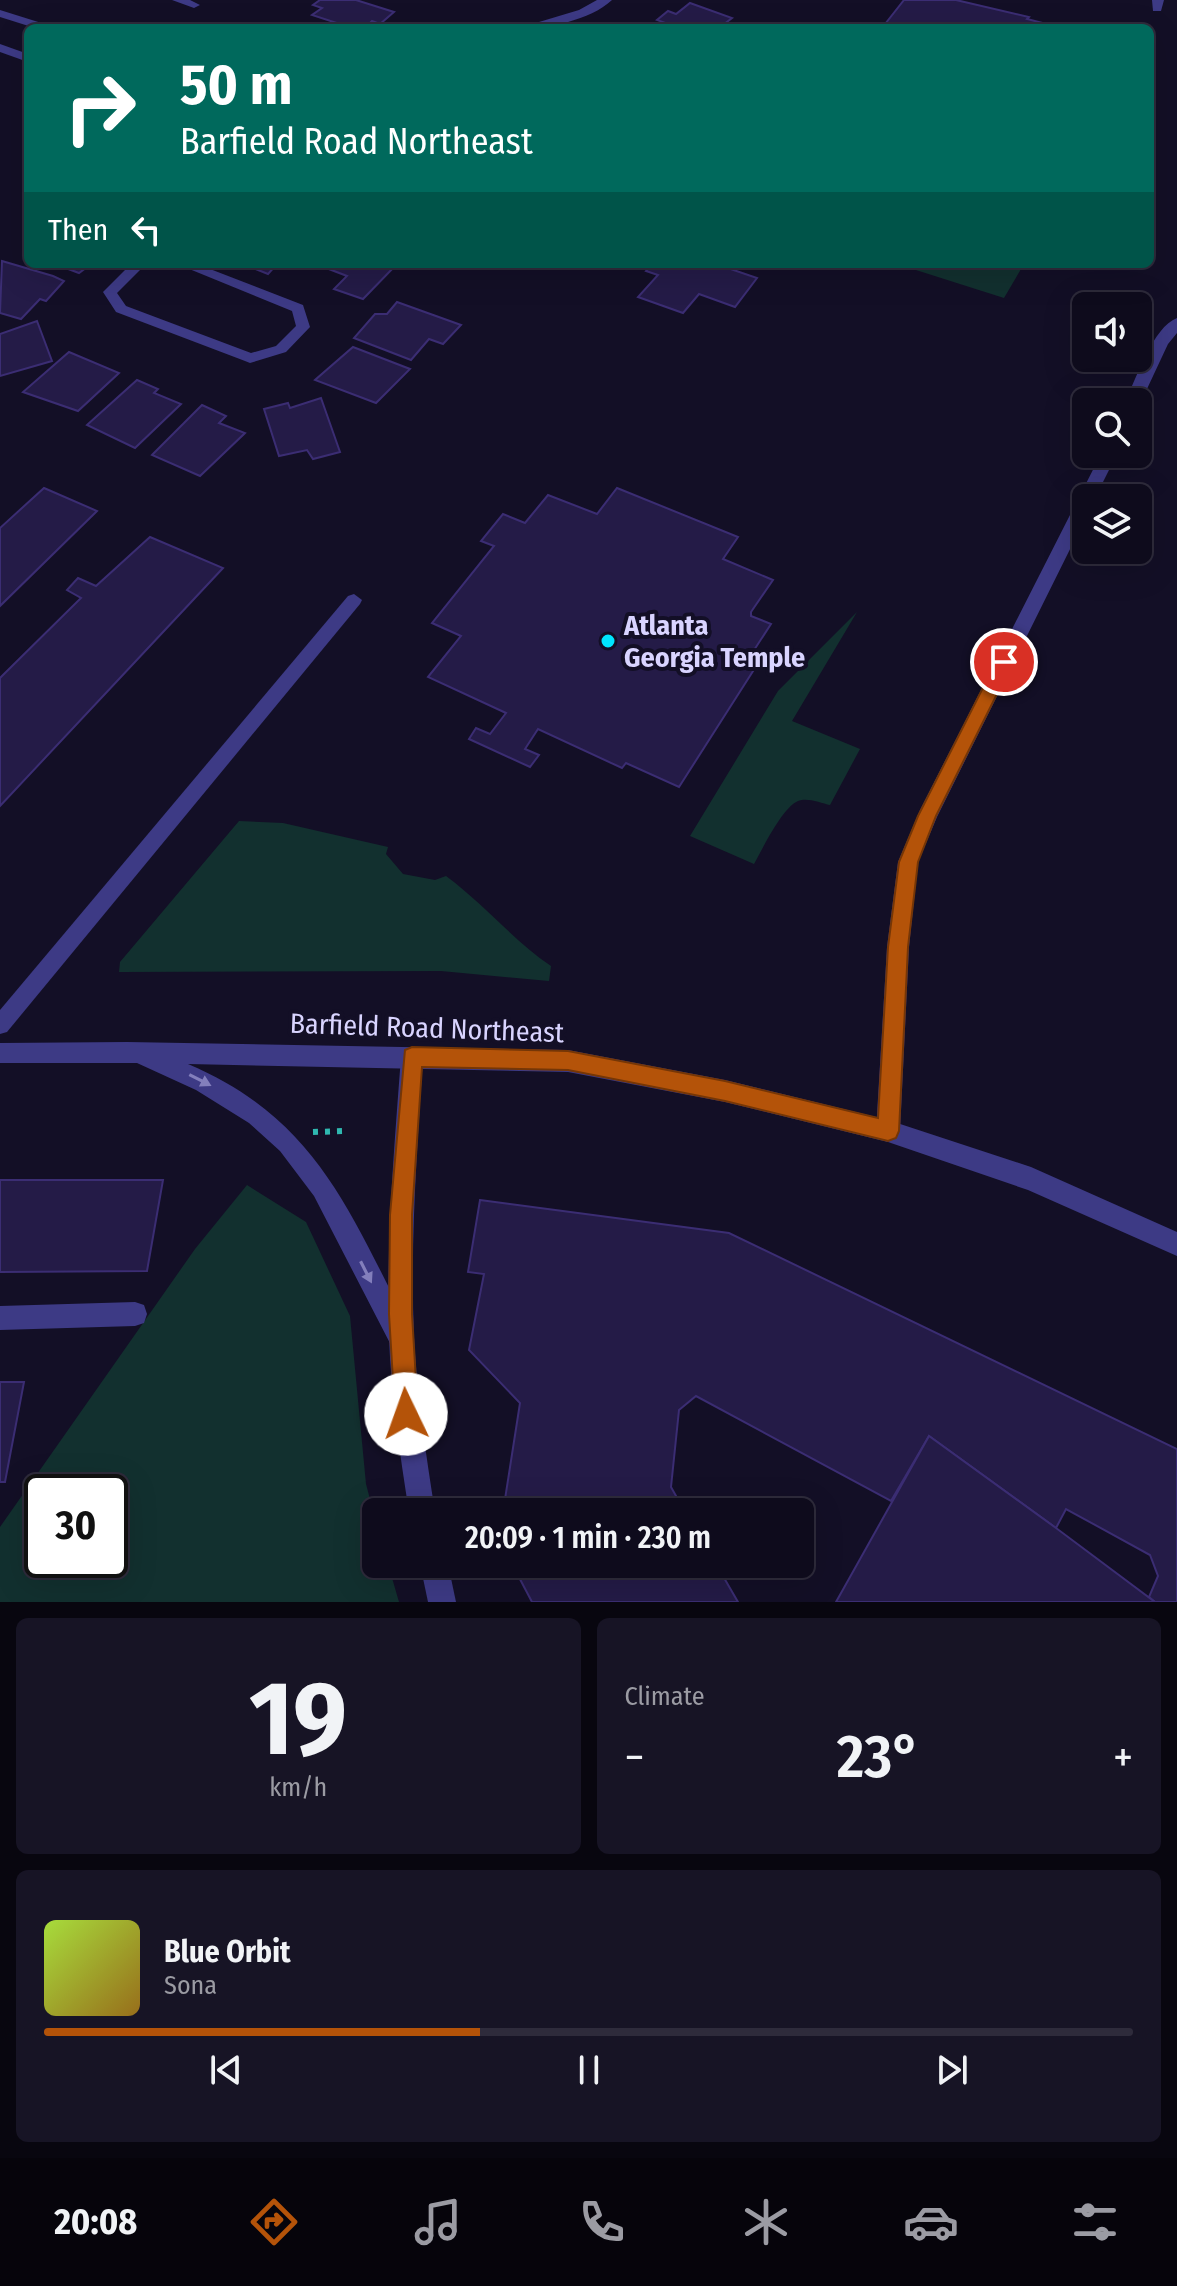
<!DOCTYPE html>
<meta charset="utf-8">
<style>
:root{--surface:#0e0b1c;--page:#171425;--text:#f1f3f6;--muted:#9b9ba3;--line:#2e2b3b;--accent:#b45309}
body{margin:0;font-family:"Fira Sans Condensed",sans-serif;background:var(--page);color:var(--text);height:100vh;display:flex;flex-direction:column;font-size:30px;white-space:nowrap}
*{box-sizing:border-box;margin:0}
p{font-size:26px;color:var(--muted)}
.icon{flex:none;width:44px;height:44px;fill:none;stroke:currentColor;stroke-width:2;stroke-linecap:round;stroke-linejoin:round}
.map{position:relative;height:1602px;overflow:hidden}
.side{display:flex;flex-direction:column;gap:16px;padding:16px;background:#08060f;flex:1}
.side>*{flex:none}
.banner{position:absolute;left:24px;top:24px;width:1130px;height:244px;border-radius:12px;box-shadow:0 8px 32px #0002,0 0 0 2px var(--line);background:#00695c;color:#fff;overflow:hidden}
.fabs{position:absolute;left:1072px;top:292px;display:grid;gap:16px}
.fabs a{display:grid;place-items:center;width:80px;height:80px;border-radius:12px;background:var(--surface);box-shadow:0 8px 32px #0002,0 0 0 2px var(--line);font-size:40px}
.speed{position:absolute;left:24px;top:1474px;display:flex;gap:16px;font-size:40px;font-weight:700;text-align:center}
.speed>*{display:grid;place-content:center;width:104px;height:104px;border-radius:50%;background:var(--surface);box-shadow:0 8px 32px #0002,0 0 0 2px var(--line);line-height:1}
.speed .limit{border:4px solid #111;border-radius:12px;background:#fff;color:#111}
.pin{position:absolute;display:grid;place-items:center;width:68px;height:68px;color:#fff;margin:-34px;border:4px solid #fff;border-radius:50%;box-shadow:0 2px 8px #0007}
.me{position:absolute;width:88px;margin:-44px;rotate:357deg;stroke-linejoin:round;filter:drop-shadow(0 0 6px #0008)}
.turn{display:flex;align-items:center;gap:28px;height:168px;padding:0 24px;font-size:36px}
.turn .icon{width:104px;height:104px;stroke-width:2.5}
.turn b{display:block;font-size:56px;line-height:68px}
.then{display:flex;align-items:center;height:76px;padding:0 24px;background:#0003;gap:16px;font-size:30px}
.big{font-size:60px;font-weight:600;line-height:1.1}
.side .card{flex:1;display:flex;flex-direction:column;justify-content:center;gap:12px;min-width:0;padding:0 28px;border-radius:12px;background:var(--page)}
.side .dial{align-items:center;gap:0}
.dial b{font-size:104px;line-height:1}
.song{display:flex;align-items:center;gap:24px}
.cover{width:96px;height:96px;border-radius:12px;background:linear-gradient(135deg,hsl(80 70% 55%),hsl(40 70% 35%))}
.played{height:8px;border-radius:4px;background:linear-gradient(90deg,var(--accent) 40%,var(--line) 40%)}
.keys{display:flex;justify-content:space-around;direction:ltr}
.heat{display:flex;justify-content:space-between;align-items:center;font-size:44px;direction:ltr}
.side .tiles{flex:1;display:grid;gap:16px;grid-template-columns:1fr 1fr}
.card:last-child{grid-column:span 2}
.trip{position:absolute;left:362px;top:1498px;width:452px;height:80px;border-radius:12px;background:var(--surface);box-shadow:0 8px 32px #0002,0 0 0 2px var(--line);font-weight:600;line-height:80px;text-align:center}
.tab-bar{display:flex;height:128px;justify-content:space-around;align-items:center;background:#06040b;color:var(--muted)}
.tab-bar .icon{width:56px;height:56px}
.tab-bar .current{color:var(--accent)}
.tab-bar b{font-size:36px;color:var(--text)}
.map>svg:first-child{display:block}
.green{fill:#12302f;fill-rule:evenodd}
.building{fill:#241b47;stroke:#3b2d73;stroke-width:2}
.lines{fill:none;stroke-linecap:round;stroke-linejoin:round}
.path{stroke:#2fb8b0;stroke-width:6;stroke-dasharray:5 7;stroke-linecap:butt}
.service{fill:#3d3a85;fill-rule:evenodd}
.minor{fill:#3d3a85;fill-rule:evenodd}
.tertiary{fill:#3d3a85;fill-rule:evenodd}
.oneway{fill:#837fbc}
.route{fill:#b45309;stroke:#753606;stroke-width:2}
.poi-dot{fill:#00e5ff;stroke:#130f26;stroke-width:3}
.labels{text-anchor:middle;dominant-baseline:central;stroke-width:8;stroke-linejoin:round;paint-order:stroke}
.poi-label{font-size:28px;font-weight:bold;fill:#d9d4ff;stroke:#130f26;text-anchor:start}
.street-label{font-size:28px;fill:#d9d4ff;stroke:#130f26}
</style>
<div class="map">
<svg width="1177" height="1602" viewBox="0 0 1177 1602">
<rect width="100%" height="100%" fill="#130f26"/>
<g class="green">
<polygon points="897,264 1024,264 1004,298"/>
<path d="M857 612 792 721 860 749 830 805C821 803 807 797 798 801 782 808 763 848 754 864L690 836 778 691Z"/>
<path d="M239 821 283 823 388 847 386 854 403 874 435 880 446 876C484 904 513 940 551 966L549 981 441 971 119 972 120 962Z"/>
<path d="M247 1185 306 1222 350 1316 366 1484 376 1522V1564H388L399 1602H0V1527L195 1249ZM42 1492H110V1560H42Z"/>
</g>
<g class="building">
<polygon points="320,0 356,0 394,12 380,24 372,21 365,28 352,28 312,15 322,8 313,5"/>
<polygon points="904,0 956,0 1029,17 1027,19 1062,28 882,28"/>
<polygon points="690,3 732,18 719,28 679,28 657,20 668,11 676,14"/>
<polygon points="2,261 53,276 64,281 46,301 40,299 21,319 0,313"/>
<polygon points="55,264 91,264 79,273"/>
<polygon points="243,264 277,264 268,274"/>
<polygon points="323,264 397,264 363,299 334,289 347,276 321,266"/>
<polygon points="652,264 674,267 676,264 716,264 757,278 735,307 699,294 683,313 638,297 658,275 646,271"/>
<polygon points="397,302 461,325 443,344 429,339 411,360 354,338 375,314 387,314"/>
<polygon points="37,321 52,361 0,376 0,334"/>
<polygon points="353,347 410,369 376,403 315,380"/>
<polygon points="69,352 119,373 78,411 23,392"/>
<polygon points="137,380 158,389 154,393 181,404 135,448 87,425"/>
<polygon points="321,398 340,452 313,459 307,450 279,456 264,409 288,403 290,408"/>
<polygon points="202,405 226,416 219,423 245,433 200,476 152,455"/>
<polygon points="44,488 97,511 0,606 0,528"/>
<polygon points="617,488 738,537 723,559 773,580 751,612 751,616 771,624 745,664 755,668 679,787 626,763 622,768 538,729 525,749 539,755 530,767 469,739 476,728 490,734 506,713 428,677 461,636 432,623 494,546 481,541 503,514 525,523 548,495 597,514"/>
<polygon points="150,537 223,568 0,806 0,678 81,598 67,590 78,578 96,586"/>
<polygon points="0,1180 163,1180 147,1271 0,1272"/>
<polygon points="480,1200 729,1233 1177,1449 1177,1602 1155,1602 1149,1597 1158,1576 1150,1555 1066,1509 1056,1528 929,1436 891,1501 696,1396 679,1410 671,1487 685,1512 503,1512 520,1403 469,1350 484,1274 468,1272"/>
<polygon points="0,1382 24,1382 5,1482 0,1482"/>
<polygon points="929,1436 1056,1528 1155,1602 836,1602"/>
<polygon points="512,1564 716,1564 738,1602 532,1602"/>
</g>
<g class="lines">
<polyline class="path" points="313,1132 346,1131"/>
<g class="service">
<polygon points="172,0 190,0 200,5 194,8"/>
<polygon points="1152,0 1164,0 1161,11 1153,11"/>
<polygon points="0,10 51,26 53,28 35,28 0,17"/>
<polygon points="0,44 28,54 28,62 0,52"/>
<polygon points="131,264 146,264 117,293 126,306 251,353 276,346 296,326 292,311 177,264 197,264 303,305 310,327 286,352 250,363 245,361 116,312 103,292"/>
<polygon points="354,594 362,600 360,604 7,1032 0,1034 0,1010 348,596"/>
</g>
<g class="minor">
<path d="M597 0H612C589 21 549 28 519 28L579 10Z"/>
<path d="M1177 318V333L1168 344 1139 406 1138 402H1125C1136 379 1153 327 1177 318Z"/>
<polygon points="1101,454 1117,454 1095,498 1086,498 1086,517 937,817 918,862 909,947 900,1131 896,1139 888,1142 880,1139 876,1131 887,947 898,862 920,810"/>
<path d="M412 1047 420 1050 423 1057C417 1150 410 1243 414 1337 417 1396 426 1454 435 1512H409C400 1454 391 1396 389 1337 386 1243 394 1150 401 1057L404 1050Z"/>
<polygon points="135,1302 144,1305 147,1314 144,1323 135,1326 0,1330 0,1306"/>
<polygon points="420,1564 448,1564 456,1602 428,1602"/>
</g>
<path class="tertiary" d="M127 1042 568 1050 725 1080 888 1120 1031 1167 1177 1232V1256L1028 1190 888 1142 725 1102 568 1072 188 1064C318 1119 350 1214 411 1331L414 1340 411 1349 402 1352 393 1349 314 1196 280 1151 249 1123 196 1090 137 1063H0V1043Z"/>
</g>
<defs><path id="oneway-solid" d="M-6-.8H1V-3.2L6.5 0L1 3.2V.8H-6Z" transform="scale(2)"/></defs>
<g class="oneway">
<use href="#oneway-solid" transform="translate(200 1080) rotate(27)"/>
<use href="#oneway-solid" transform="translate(366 1272) rotate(63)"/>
</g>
<polygon class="route" points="1004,656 1013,662 936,816 918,862 908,947 899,1131 896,1138 888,1141 725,1101 568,1070 422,1067 412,1215 412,1314 418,1414 415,1422 406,1425 398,1422 395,1414 389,1314 390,1215 405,1050 412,1047 568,1051 725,1081 878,1118 888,947 899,862 918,816 996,662"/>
<circle class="poi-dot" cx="608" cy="641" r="8"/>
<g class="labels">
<g class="poi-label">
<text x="624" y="625">Atlanta<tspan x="624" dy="32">Georgia Temple</tspan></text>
</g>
<g class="street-label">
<text transform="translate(427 1028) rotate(2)">Barfield Road Northeast</text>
</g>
</g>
</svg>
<div class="fabs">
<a><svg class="icon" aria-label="sound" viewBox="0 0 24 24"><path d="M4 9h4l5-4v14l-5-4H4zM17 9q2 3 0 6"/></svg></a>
<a><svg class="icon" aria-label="search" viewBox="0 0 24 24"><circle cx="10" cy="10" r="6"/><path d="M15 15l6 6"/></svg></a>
<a><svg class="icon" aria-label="layers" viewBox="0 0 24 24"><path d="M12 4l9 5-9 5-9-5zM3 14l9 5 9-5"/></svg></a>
</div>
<div class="speed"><div class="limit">30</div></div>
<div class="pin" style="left:1004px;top:662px;background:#d93025"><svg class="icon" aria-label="arrive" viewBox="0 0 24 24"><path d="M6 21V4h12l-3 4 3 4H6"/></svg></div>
<svg class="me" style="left:406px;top:1414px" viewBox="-20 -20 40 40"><circle r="19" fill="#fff"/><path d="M0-13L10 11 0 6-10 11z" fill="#b45309"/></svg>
<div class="trip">20:09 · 1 min · 230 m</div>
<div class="banner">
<div class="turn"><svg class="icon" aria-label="right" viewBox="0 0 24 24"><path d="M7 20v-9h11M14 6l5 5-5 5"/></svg><div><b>50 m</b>Barfield Road Northeast</div></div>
<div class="then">Then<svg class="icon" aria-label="left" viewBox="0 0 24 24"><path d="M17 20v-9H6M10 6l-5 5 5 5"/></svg></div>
</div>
</div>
<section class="side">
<div class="tiles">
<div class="card dial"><b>19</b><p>km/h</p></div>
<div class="card"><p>Climate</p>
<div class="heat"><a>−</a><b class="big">23°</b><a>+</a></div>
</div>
<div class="card">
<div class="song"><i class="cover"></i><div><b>Blue Orbit</b><p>Sona</p></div></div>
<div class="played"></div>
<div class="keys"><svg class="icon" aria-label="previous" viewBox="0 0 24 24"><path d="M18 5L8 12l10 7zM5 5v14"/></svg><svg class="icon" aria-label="pause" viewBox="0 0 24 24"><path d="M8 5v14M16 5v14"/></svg><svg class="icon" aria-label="next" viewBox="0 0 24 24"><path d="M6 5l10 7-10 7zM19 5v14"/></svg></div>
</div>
</div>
</section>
<nav class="tab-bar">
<b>20:08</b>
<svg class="icon current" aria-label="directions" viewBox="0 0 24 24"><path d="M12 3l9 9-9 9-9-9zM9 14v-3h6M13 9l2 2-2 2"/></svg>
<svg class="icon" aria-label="music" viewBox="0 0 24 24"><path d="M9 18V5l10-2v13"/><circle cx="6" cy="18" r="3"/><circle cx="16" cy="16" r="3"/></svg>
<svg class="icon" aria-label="phone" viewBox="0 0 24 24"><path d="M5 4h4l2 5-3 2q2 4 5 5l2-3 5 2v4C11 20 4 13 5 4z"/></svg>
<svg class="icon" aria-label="climate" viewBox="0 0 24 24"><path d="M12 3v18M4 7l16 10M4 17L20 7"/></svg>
<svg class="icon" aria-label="car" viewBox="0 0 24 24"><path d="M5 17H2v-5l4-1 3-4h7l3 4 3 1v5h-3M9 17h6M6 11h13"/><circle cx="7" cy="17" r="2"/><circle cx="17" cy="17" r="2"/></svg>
<svg class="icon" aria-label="filters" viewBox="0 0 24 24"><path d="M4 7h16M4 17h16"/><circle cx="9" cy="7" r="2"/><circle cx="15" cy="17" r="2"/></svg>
</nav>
